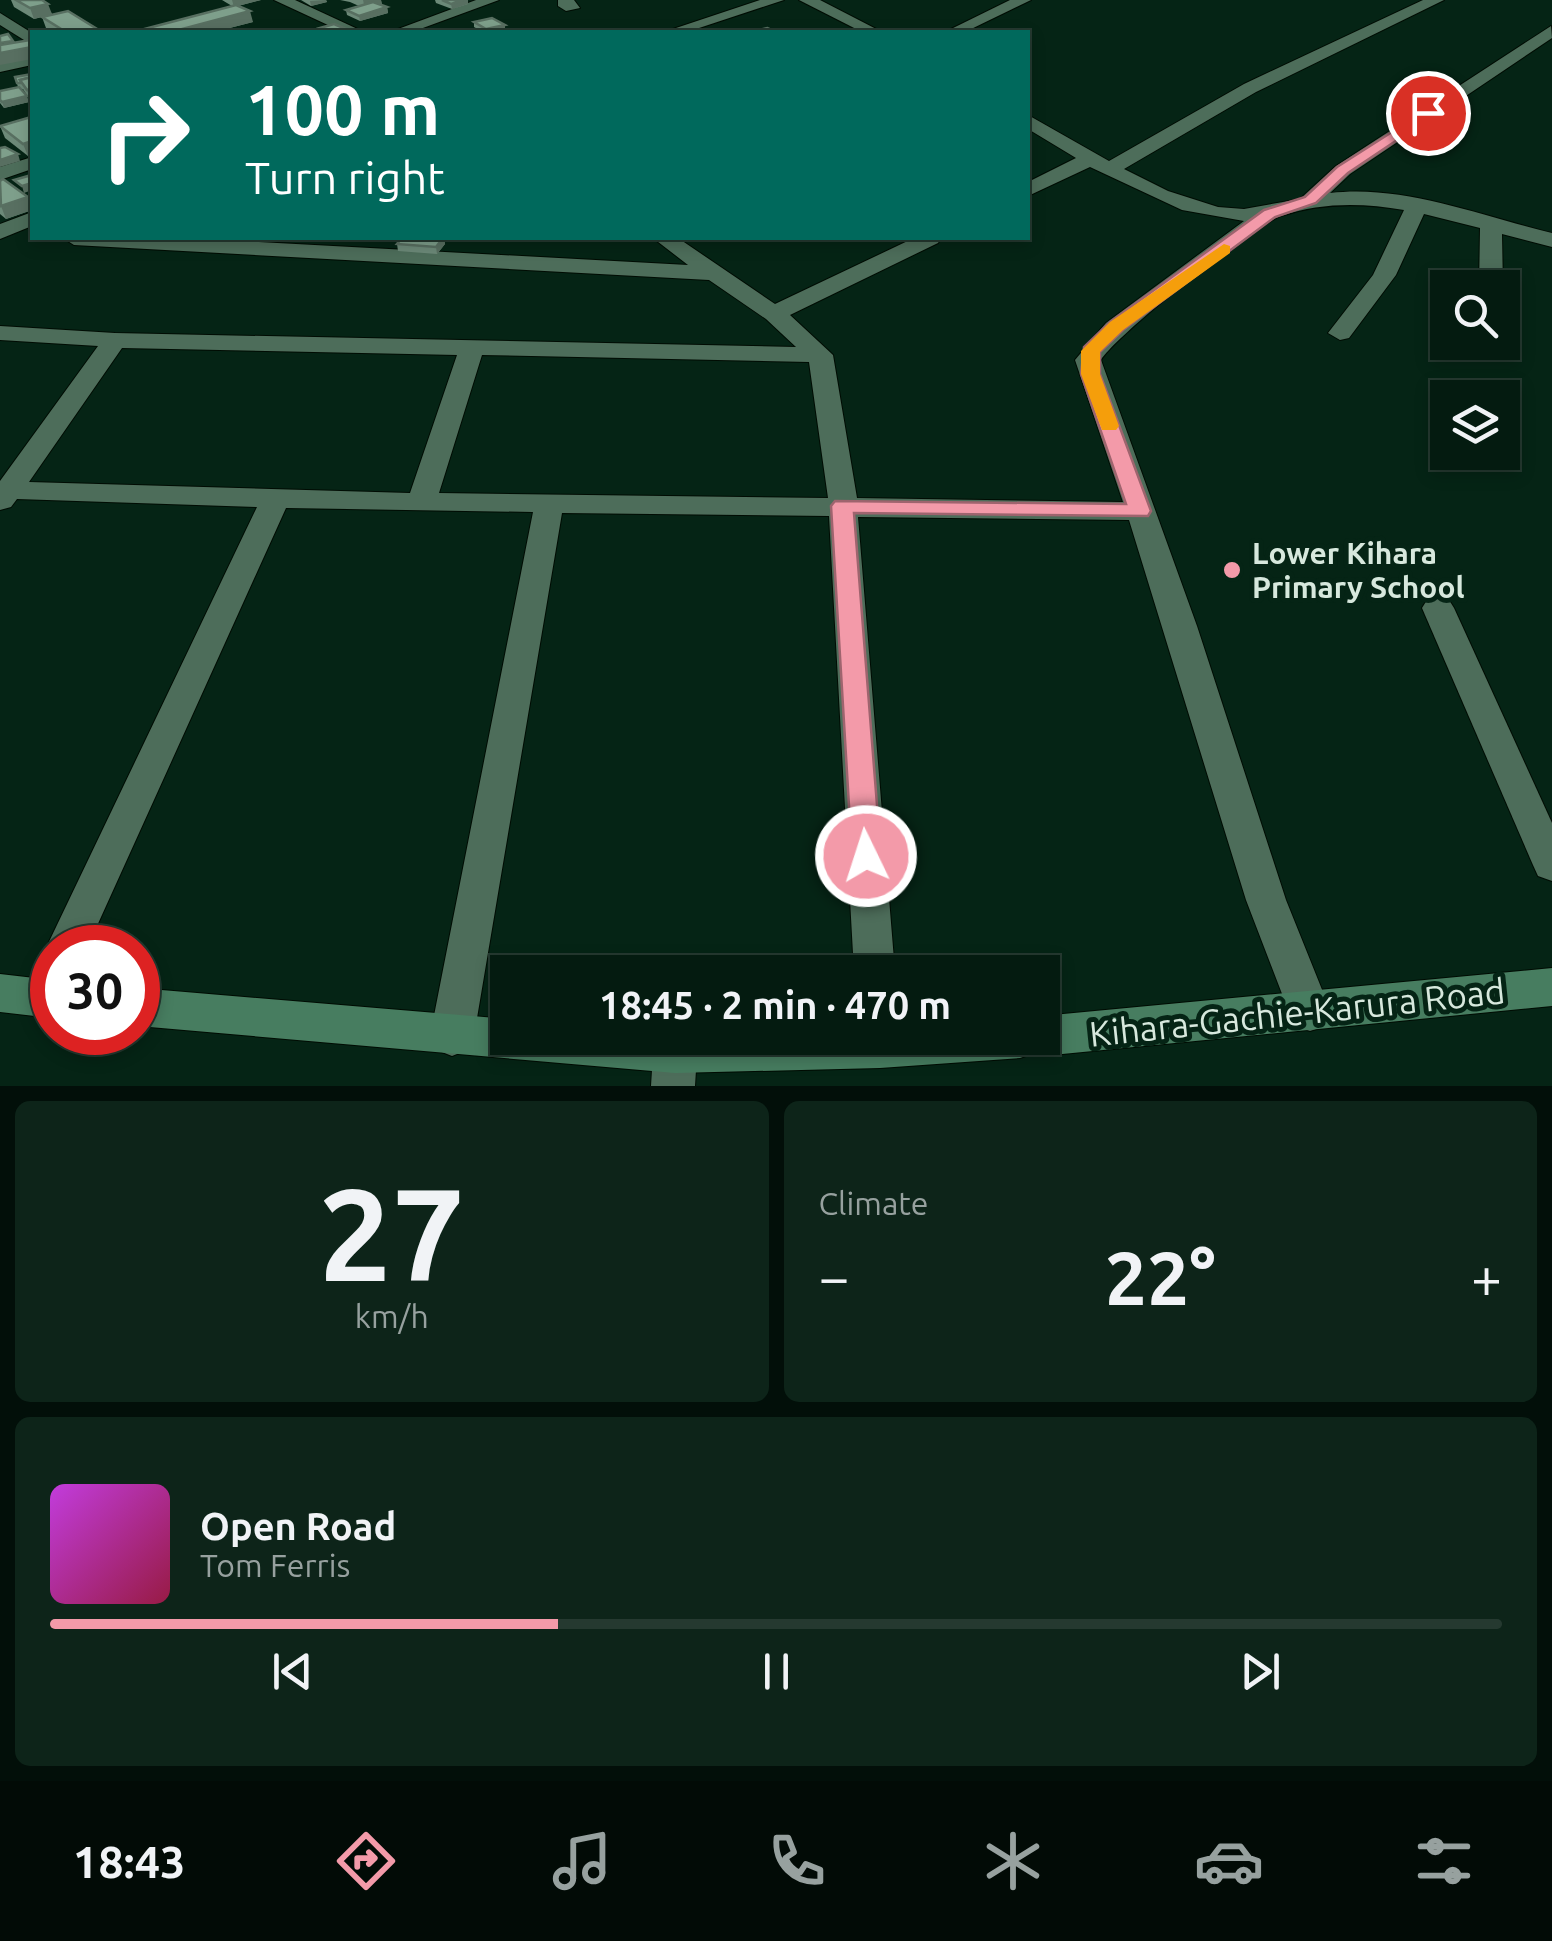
<!DOCTYPE html>
<meta charset="utf-8">
<style>
:root{--surface:#041b10;--page:#0d2419;--text:#f1f3f6;--muted:#97a19f;--line:#253930;--accent:#f39aa9}
body{margin:0;font-family:Ubuntu,sans-serif;background:var(--page);color:var(--text);height:100vh;display:flex;flex-direction:column;font-size:38px;white-space:nowrap}
*{box-sizing:border-box;margin:0}
p{font-size:32px;color:var(--muted)}
.icon{flex:none;width:55px;height:55px;fill:none;stroke:currentColor;stroke-width:2;stroke-linecap:round;stroke-linejoin:round}
.map{position:relative;height:1086px;overflow:hidden}
.drawer{display:flex;flex-direction:column;gap:15px;padding:15px;background:#020f09;flex:1}
.drawer>*{flex:none}
.top-card{position:absolute;left:30px;top:30px;width:1000px;height:210px;border-radius:0px;box-shadow:0 5px 15px #0003,0 0 0 2px var(--line);background:#00695c;color:#fff;overflow:hidden}
.tools{position:absolute;left:1430px;top:270px;display:grid;gap:20px}
.tools a{display:grid;place-items:center;width:90px;height:90px;border-radius:0px;background:var(--surface);box-shadow:0 5px 15px #0003,0 0 0 2px var(--line);font-size:50px}
.speed{position:absolute;left:30px;top:925px;display:flex;gap:20px;font-size:50px;font-weight:700;text-align:center}
.speed>*{display:grid;place-content:center;width:130px;height:130px;border-radius:50%;background:var(--surface);box-shadow:0 5px 15px #0003,0 0 0 2px var(--line);line-height:1}
.speed .limit{border:15px solid #d22;background:#fff;color:#111}
.pin{position:absolute;display:grid;place-items:center;width:85px;height:85px;color:#fff;margin:-42px;border:5px solid #fff;border-radius:50%;box-shadow:0 2px 10px #0007}
.me{position:absolute;width:110px;margin:-55px;rotate:356deg;stroke-linejoin:round;filter:drop-shadow(0 0 8px #0008)}
.turn{display:flex;align-items:center;gap:35px;height:210px;padding:0 50px;font-size:45px}
.turn .icon{width:130px;height:130px;stroke-width:2.5}
.turn b{display:block;font-size:70px;line-height:85px}
.big{font-size:75px;font-weight:700;line-height:1.1}
.drawer .widget{flex:1;display:flex;flex-direction:column;justify-content:center;gap:15px;min-width:0;padding:0 35px;border-radius:15px;background:var(--page)}
.drawer .dial{align-items:center;gap:0}
.dial b{font-size:130px;line-height:1}
.song{display:flex;align-items:center;gap:30px}
.cover{width:120px;height:120px;border-radius:15px;background:linear-gradient(135deg,hsl(290 70% 55%),hsl(340 70% 35%))}
.played{height:10px;border-radius:5px;background:linear-gradient(90deg,var(--accent) 35%,var(--line) 35%)}
.keys{display:flex;justify-content:space-around;direction:ltr}
.heat{display:flex;justify-content:space-between;align-items:center;font-size:55px;direction:ltr}
.drawer .tiles{flex:1;display:grid;gap:15px;grid-template-columns:1fr 1fr}
.widget:last-child{grid-column:span 2}
.trip{position:absolute;left:490px;top:955px;width:570px;height:100px;border-radius:0px;background:var(--surface);box-shadow:0 5px 15px #0003,0 0 0 2px var(--line);font-weight:700;line-height:100px;text-align:center}
.tab-bar{display:flex;height:160px;justify-content:space-around;align-items:center;background:#020b06;color:var(--muted)}
.tab-bar .icon{width:70px;height:70px}
.tab-bar .active{color:var(--accent)}
.tab-bar b{font-size:45px;color:var(--text)}
.map>svg:first-child{display:block}
.lines{fill:none;stroke-linecap:round;stroke-linejoin:round}
.street-casing{stroke:#000c03;stroke-width:2}
.secondary-casing{stroke:#000c03;stroke-width:2}
.street{fill:#4d6d5a;fill-rule:evenodd}
.secondary{fill:#477d60;fill-rule:evenodd}
.wall{fill:#6c8978}
.shaded-wall{fill:#586f61}
.building{fill:#7e9f8b;stroke:#586f61;stroke-width:2.5}
.route{fill:#f39aa9;stroke:#9e646e;stroke-width:2.5}
.slow{fill:#f59e0b}
.poi-dot{fill:#f39aa9;stroke:#052415;stroke-width:4}
.labels{text-anchor:middle;dominant-baseline:central;stroke-width:10;stroke-linejoin:round;paint-order:stroke}
.poi-label{font-size:30px;font-weight:bold;fill:#d7e8dd;stroke:#052415;text-anchor:start}
.near-street-label{font-size:35px;fill:#d7e8dd;stroke:#052415}
</style>
<div class="map">
<svg width="1552" height="1086" viewBox="0 0 1552 1086">
<rect width="100%" height="100%" fill="#052415"/>
<g class="lines">
<g class="street-casing">
<g id="street">
<polygon points="274,0 295,0 364,32 343,32"/>
<polygon points="476,0 499,0 412,32 390,32"/>
<polygon points="558,0 574,0 580,8 566,11 558,6"/>
<polygon points="760,0 784,0 687,32 664,32"/>
<polygon points="799,0 820,0 882,32 862,32"/>
<polygon points="1010,0 1031,0 965,32 945,32"/>
<path d="M1423 0H1444L1256 92 1124 169 1168 191 1218 207 1244 209 1300 199 1336 166 1551 26 1552 38 1350 174 1330 193C1403 184 1481 216 1552 233V247L1502 234 1503 288H1479L1480 228 1424 214 1396 275 1349 338 1340 340 1328 333 1373 275 1404 210C1363 203 1322 202 1281 216 1254 225 1116 335 1101 360L1197 626 1286 900 1331 1012 1325 1026 1310 1031 1295 1026 1289 1012 1246 900 1129 520 858 517 895 972H854L829 516 562 513 474 1036 467 1050 452 1056 437 1050 430 1036 533 512 286 508 87 948H52V961L46 948 257 507 17 499 11 507 0 510V481L98 346 0 340V326L115 333 796 347 766 319 709 280 74 245 63 238H186L688 265 653 238H678L775 304 914 238H941L938 243 790 315 833 355 857 498 1123 502 1075 360 1106 323 1244 221 1182 210 1090 167 1028 196V182L1076 158 1028 129V115L1109 161 1244 84ZM122 348 457 355 410 493 29 482ZM482 355 809 362 828 498 439 493Z"/>
<polygon points="0,13 32,33 32,45 0,25"/>
<polygon points="32,55 32,65 0,72 0,62"/>
<polygon points="32,157 32,169 0,180 0,167"/>
<polygon points="32,212 32,226 0,239 0,224"/>
<polygon points="1478,342 1502,342 1502,347 1490,354 1481,352"/>
<polygon points="1438,597 1449,600 1454,608 1552,823 1552,881 1538,876 1533,865 1422,608 1427,600"/>
<polygon points="687,1038 697,1053 695,1086 651,1086 653,1053 660,1039"/>
</g>
</g>
<g class="secondary-casing">
<g id="secondary">
<polygon points="1552,968 1552,1006 1042,1056 1034,1053 1020,1058 880,1068 675,1073 138,1026 138,988 508,1019 508,1038 1042,1038 1042,1016"/>
<polygon points="0,974 52,980 52,1018 0,1012"/>
</g>
</g>
<use href="#street" class="street"/>
<use href="#secondary" class="secondary"/>
</g>
<g class="wall">
<polygon points="11,0 42,0 52,14 102,32 53,32 46,28 42,17 34,19 14,7"/>
<polygon points="222,0 261,0 238,6 253,22 214,32 133,32 232,6"/>
<polygon points="301,0 326,0 327,2 311,6"/>
<polygon points="340,0 381,0 382,5 387,7 388,13 360,21 347,15 346,10 359,6 350,2"/>
<polygon points="435,0 468,0 468,4 452,9 436,3"/>
<polygon points="474,22 505,25 505,31 483,32 474,27"/>
<polygon points="32,74 31,102 23,89 20,89 29,102 4,108 0,103 0,91 18,87 15,77"/>
<polygon points="31,117 28,156 5,138 0,126"/>
<polygon points="0,181 28,197 32,210 6,219 0,214"/>
<polygon points="444,238 445,244 437,254 398,251 397,244"/>
</g>
<g class="shaded-wall">
<polygon points="232,0 261,0 234,7"/>
<polygon points="326,0 327,2 311,6 310,1"/>
<polygon points="363,0 381,0 382,5 365,9"/>
<polygon points="463,0 468,0 468,4 452,9 451,4"/>
<polygon points="48,4 52,14 34,19 30,8"/>
<polygon points="387,7 388,13 360,21 359,16"/>
<polygon points="250,11 253,22 214,32 171,32"/>
<polygon points="505,25 505,31 486,32 486,29"/>
<polygon points="32,47 32,59 0,65 0,53"/>
<polygon points="32,89 32,102 31,102 27,90"/>
<polygon points="27,96 29,102 4,108 2,102"/>
<polygon points="32,141 32,155 28,156 23,144"/>
<polygon points="18,154 20,161 0,167 0,160"/>
<polygon points="32,183 32,190 24,193 22,186"/>
<polygon points="28,197 32,210 6,219 1,206"/>
<polygon points="444,238 445,244 437,254 436,247"/>
</g>
<g class="building">
<polygon points="16,0 42,0 48,4 30,8"/>
<polygon points="442,0 463,0 451,4"/>
<polygon points="373,2 387,7 359,16 346,10"/>
<polygon points="236,5 250,11 171,32 133,32"/>
<polygon points="68,11 102,32 66,32 42,17"/>
<polygon points="492,18 505,25 486,29 474,22"/>
<polygon points="334,24 353,32 331,32 320,28"/>
<polygon points="767,28 776,32 751,32"/>
<polygon points="8,34 13,41 0,43 0,36"/>
<polygon points="30,40 32,43 32,47 0,53 0,45"/>
<polygon points="32,74 32,77 20,80 22,83 17,83 15,77"/>
<polygon points="32,77 32,89 27,90 20,80"/>
<polygon points="19,87 27,96 2,102 0,100 0,91"/>
<polygon points="31,117 32,119 32,141 23,144 0,126"/>
<polygon points="5,147 18,154 0,160 0,148"/>
<polygon points="28,176 32,180 32,183 22,186 14,180"/>
<polygon points="3,179 28,197 1,206 0,181"/>
<polygon points="402,238 443,238 436,247 397,244"/>
</g>
<polygon class="route" points="1428,109 1435,113 1433,116 1348,173 1316,203 1275,217 1123,330 1100,352 1100,374 1151,511 1148,516 854,513 881,856 877,864 866,868 856,864 852,856 831,506 835,501 1126,504 1081,374 1084,347 1110,322 1264,210 1305,197 1337,167"/>
<polygon class="slow" points="1224,244 1230,246 1230,253 1123,330 1100,352 1100,374 1119,426 1116,430 1102,430 1081,374 1081,351 1110,322"/>
<circle class="poi-dot" cx="1232" cy="570" r="10"/>
<g class="labels">
<g class="poi-label">
<text x="1252" y="553">Lower Kihara<tspan x="1252" dy="34">Primary School</tspan></text>
</g>
<g class="near-street-label">
<text transform="translate(1297 1012) rotate(-6)">Kihara-Gachie-Karura Road</text>
</g>
</g>
</svg>
<div class="tools">
<a><svg class="icon" aria-label="search" viewBox="0 0 24 24"><circle cx="10" cy="10" r="6"/><path d="M15 15l6 6"/></svg></a>
<a><svg class="icon" aria-label="layers" viewBox="0 0 24 24"><path d="M12 4l9 5-9 5-9-5zM3 14l9 5 9-5"/></svg></a>
</div>
<div class="speed"><div class="limit">30</div></div>
<div class="pin" style="left:1428px;top:113px;background:#d93025"><svg class="icon" aria-label="arrive" viewBox="0 0 24 24"><path d="M6 21V4h12l-3 4 3 4H6"/></svg></div>
<svg class="me" style="left:866px;top:856px" viewBox="-20 -20 40 40"><circle r="17" fill="#f39aa9" stroke="#fff" stroke-width="3"/><path d="M0-11L8 9 0 5-8 9z" fill="#fff"/></svg>
<div class="trip">18:45 · 2 min · 470 m</div>
<div class="top-card">
<div class="turn"><svg class="icon" aria-label="right" viewBox="0 0 24 24"><path d="M7 20v-9h11M14 6l5 5-5 5"/></svg><div><b>100 m</b>Turn right</div></div>
</div>
</div>
<section class="drawer">
<div class="tiles">
<div class="widget dial"><b>27</b><p>km/h</p></div>
<div class="widget"><p>Climate</p>
<div class="heat"><a>−</a><b class="big">22°</b><a>+</a></div>
</div>
<div class="widget">
<div class="song"><i class="cover"></i><div><b>Open Road</b><p>Tom Ferris</p></div></div>
<div class="played"></div>
<div class="keys"><svg class="icon" aria-label="previous" viewBox="0 0 24 24"><path d="M18 5L8 12l10 7zM5 5v14"/></svg><svg class="icon" aria-label="pause" viewBox="0 0 24 24"><path d="M8 5v14M16 5v14"/></svg><svg class="icon" aria-label="next" viewBox="0 0 24 24"><path d="M6 5l10 7-10 7zM19 5v14"/></svg></div>
</div>
</div>
</section>
<nav class="tab-bar">
<b>18:43</b>
<svg class="icon active" aria-label="directions" viewBox="0 0 24 24"><path d="M12 3l9 9-9 9-9-9zM9 14v-3h6M13 9l2 2-2 2"/></svg>
<svg class="icon" aria-label="music" viewBox="0 0 24 24"><path d="M9 18V5l10-2v13"/><circle cx="6" cy="18" r="3"/><circle cx="16" cy="16" r="3"/></svg>
<svg class="icon" aria-label="phone" viewBox="0 0 24 24"><path d="M5 4h4l2 5-3 2q2 4 5 5l2-3 5 2v4C11 20 4 13 5 4z"/></svg>
<svg class="icon" aria-label="climate" viewBox="0 0 24 24"><path d="M12 3v18M4 7l16 10M4 17L20 7"/></svg>
<svg class="icon" aria-label="car" viewBox="0 0 24 24"><path d="M5 17H2v-5l4-1 3-4h7l3 4 3 1v5h-3M9 17h6M6 11h13"/><circle cx="7" cy="17" r="2"/><circle cx="17" cy="17" r="2"/></svg>
<svg class="icon" aria-label="filters" viewBox="0 0 24 24"><path d="M4 7h16M4 17h16"/><circle cx="9" cy="7" r="2"/><circle cx="15" cy="17" r="2"/></svg>
</nav>
